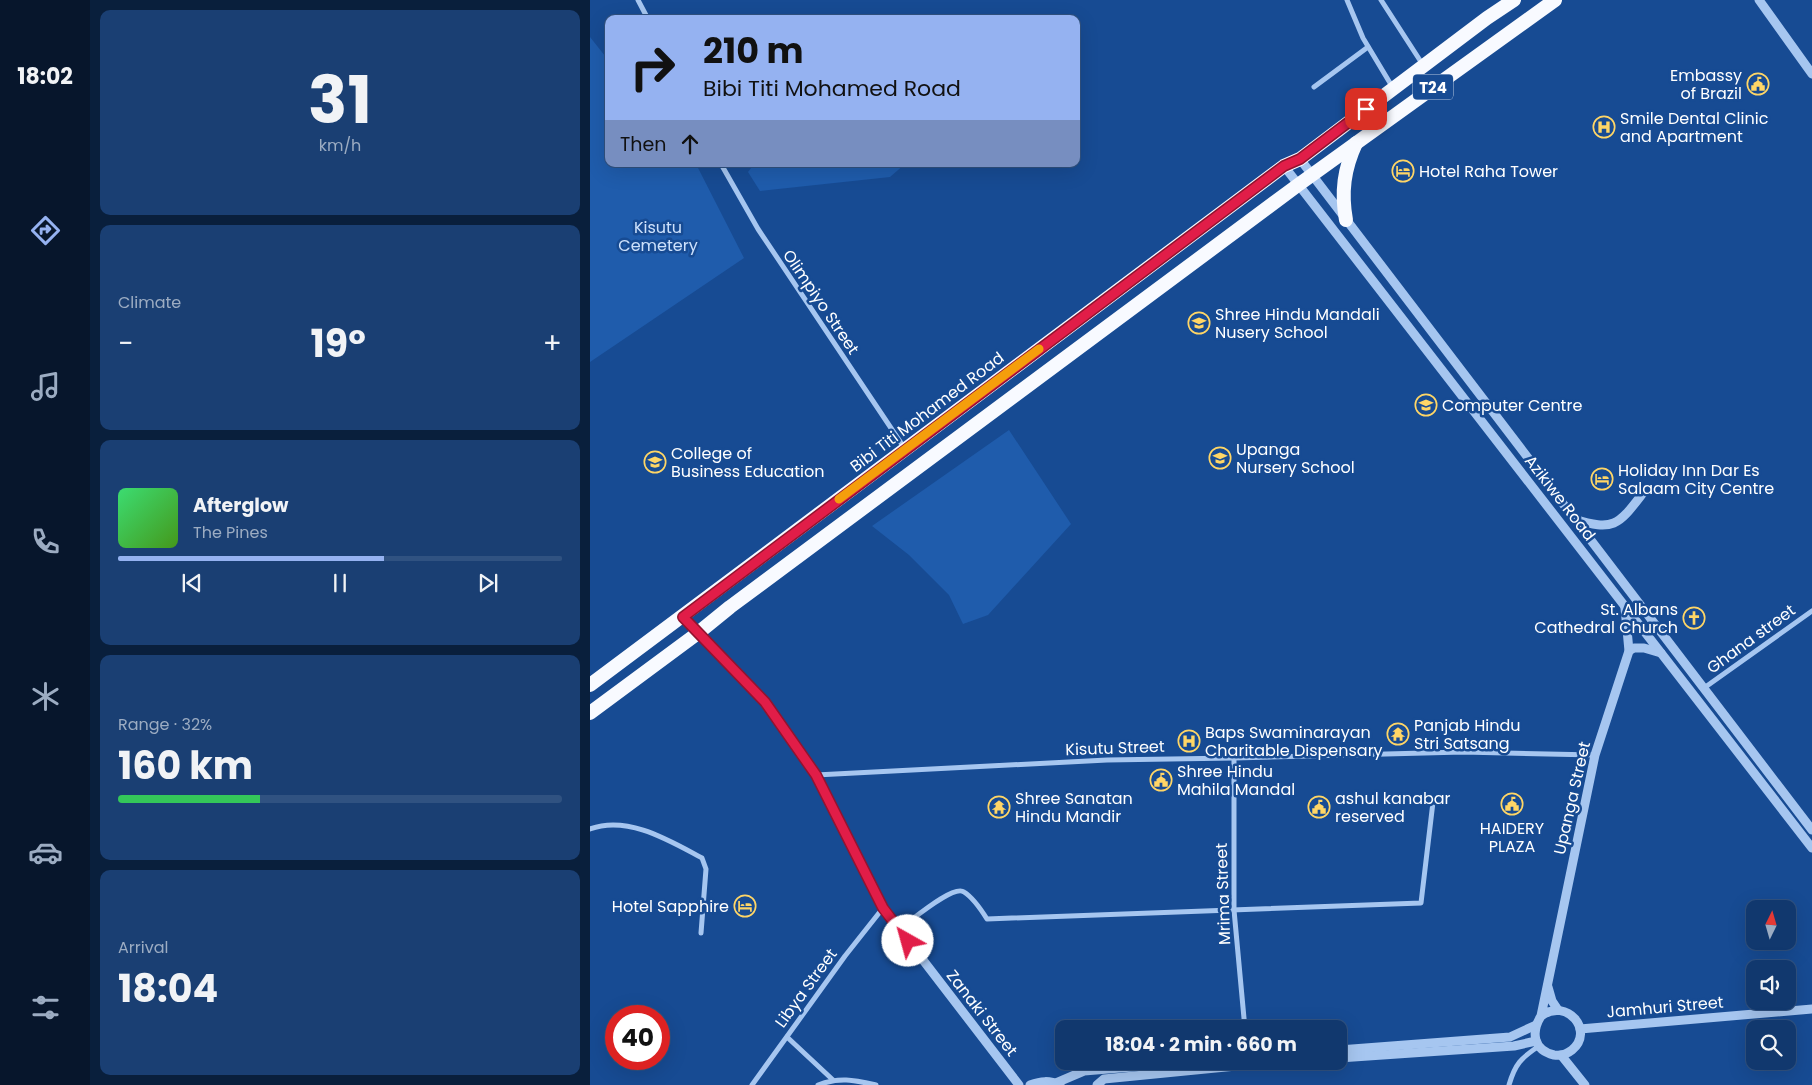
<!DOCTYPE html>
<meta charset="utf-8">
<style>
:root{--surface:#11386e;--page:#1a3f73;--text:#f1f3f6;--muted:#9cacc2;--line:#305281;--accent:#95b2f1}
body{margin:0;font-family:Poppins,sans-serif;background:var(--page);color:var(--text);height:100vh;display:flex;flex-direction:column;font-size:19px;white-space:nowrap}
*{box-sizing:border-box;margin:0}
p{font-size:16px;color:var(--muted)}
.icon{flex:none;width:28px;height:28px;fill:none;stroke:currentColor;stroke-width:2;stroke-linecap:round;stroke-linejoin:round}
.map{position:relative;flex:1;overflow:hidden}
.drawer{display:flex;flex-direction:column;gap:10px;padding:10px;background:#091f3c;width:500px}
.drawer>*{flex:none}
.guide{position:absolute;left:15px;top:15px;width:475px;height:152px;border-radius:10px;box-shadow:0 5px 20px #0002,0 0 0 1px var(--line);background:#95b2f1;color:#111;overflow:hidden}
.needle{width:32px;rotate:5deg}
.buttons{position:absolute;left:1156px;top:900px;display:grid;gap:10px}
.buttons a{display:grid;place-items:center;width:50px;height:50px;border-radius:10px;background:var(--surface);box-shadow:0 5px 20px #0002,0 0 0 1px var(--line);font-size:25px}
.speed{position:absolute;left:15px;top:1005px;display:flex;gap:10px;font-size:25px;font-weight:700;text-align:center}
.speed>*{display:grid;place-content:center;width:65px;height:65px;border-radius:50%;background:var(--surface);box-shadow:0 5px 20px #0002,0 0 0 1px var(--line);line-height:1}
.speed .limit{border:8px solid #d22;background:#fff;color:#111}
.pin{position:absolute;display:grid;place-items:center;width:42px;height:42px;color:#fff;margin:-21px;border-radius:10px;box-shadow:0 2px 8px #0006}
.me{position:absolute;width:55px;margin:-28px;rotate:322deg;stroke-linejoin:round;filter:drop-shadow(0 0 4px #0008)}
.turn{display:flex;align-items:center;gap:18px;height:105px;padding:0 15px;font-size:22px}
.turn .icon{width:65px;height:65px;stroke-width:2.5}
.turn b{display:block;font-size:35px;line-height:42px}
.then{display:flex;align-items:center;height:48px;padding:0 15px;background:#0003;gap:10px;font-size:19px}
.big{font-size:38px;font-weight:700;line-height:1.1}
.drawer .tile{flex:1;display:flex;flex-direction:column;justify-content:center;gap:8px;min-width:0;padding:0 18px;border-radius:10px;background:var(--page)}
.drawer .dial{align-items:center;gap:0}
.dial b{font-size:65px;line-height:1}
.song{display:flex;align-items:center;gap:15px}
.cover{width:60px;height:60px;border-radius:8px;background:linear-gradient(135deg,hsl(140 70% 55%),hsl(100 70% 35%))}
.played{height:5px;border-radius:2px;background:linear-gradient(90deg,var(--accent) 60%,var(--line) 60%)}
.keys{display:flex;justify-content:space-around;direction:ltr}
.heat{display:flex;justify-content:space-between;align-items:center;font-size:28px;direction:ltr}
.charge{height:8px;border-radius:4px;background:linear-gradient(90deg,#34c759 32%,var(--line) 0)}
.trip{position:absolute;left:465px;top:1020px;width:292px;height:50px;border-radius:10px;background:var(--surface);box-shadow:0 5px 20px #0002,0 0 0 1px var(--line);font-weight:700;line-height:50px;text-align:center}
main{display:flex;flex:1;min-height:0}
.menu{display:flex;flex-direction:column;width:90px;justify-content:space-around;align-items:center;background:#07162c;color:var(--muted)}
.menu .icon{width:35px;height:35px}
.menu .on{color:var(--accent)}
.menu b{font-size:22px;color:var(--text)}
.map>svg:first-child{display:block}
.green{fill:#1f5cac}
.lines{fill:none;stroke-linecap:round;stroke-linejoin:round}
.minor{stroke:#a6c6f0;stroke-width:5}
.tertiary{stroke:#a6c6f0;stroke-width:9}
.trunk{stroke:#f8faff;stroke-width:14}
.route-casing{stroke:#92132f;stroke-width:12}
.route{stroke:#e11d48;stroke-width:9}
.slow{stroke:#f59e0b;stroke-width:9}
.labels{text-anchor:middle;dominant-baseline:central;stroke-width:5;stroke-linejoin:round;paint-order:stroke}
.shield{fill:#174b93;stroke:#b9c9df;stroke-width:1}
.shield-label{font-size:15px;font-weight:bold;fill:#fff}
.poi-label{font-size:16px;fill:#fff;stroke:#174b93;text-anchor:start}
.park-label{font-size:16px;fill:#cde1fc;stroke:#174b93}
.street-label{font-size:16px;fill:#fff;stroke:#174b93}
</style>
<main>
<nav class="menu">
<b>18:02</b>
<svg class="icon on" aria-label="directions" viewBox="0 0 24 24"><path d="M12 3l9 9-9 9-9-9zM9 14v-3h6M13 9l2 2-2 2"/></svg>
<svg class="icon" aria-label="music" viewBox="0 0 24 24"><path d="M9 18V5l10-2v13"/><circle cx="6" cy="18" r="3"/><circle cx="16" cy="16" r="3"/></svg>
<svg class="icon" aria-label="phone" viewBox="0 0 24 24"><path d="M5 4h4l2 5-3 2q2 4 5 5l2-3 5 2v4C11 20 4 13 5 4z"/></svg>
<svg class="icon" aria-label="climate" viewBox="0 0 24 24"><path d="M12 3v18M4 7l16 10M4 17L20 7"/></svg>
<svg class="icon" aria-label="car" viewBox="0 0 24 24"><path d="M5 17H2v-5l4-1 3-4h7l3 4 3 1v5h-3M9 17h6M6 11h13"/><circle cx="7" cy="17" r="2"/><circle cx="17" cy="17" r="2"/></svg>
<svg class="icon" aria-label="filters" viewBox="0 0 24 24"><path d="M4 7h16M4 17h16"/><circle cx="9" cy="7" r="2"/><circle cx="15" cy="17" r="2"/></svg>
</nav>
<section class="drawer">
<div class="tile dial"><b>31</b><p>km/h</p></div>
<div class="tile"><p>Climate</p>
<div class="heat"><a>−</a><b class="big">19°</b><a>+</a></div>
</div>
<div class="tile">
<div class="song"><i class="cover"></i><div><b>Afterglow</b><p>The Pines</p></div></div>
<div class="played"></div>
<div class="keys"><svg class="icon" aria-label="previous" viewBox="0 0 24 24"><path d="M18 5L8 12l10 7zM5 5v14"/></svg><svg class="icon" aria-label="pause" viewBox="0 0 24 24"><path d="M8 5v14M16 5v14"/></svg><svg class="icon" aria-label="next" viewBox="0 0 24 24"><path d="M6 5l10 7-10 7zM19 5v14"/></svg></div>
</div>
<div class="tile"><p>Range · 32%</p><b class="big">160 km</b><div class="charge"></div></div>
<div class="tile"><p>Arrival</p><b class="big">18:04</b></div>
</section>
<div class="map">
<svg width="1222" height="1085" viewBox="0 0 1222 1085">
<rect width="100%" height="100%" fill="#174b93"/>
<g class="green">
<polygon points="0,37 19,61 19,164 106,164 154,258 0,362"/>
<polygon points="164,164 315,164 300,177 170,191 158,172"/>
<polygon points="419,430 481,524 398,615 373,624 359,595 319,555 282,526"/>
</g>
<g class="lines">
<g class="minor">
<polyline points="48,0 58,19"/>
<polyline points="757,0 773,38 803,88"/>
<polyline points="791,0 833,65"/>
<polyline points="724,87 778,47"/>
<polyline points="131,164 168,229 315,449"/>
<polyline points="1114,688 1222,611"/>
<polyline points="644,758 644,910 655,1029"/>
<polyline points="226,775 517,760 644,758 873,752 1005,755"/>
<path d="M0 829C38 815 80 841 112 858L116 869 111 933"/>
<path d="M309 929C320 922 363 884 374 892 382 897 392 911 397 919L831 903 843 802"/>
<polyline points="197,1037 243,1080"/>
<polyline points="162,1085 255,956 293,908"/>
<path d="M228 1085C250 1077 263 1080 286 1085"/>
<path d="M919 1085C925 1064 931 1058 949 1046"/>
</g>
<g class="tertiary">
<polyline points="1169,0 1222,74"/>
<polyline points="710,159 1222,830"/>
<polyline points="694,166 1222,848"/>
<path d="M984 519C1025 532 1029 524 1053 493"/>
<polyline points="93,617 175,702 226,775 293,908 429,1085"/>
<polyline points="1039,651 1044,648 1054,648 1071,653"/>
<polyline points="958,987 962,1001 968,1010"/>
<path d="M951 1016C977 997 1005 1031 982 1050 977 1054 970 1056 964 1055 943 1050 941 1032 951 1016L1005 755 1039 651 1035 608"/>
<polyline points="990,1029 1222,1009"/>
<polyline points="749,1050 920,1037 946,1025"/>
<polyline points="971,1055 995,1085"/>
<polyline points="749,1058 924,1046 946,1041"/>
<polyline points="466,1083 494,1071 614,1061"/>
<path d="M440 1085C451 1081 459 1080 470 1085"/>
<polyline points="507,1085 514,1079 696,1061"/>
</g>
<g class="trunk">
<path d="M756 220C751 192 754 169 766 143"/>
<polyline points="0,685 694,166 710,159 897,18 924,0"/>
<polyline points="0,713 108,633 140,607 708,185 965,0"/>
</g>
</g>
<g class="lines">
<g class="route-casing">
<polyline id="route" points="318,941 293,908 226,775 175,702 93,617 694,166 710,159 776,109"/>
</g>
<use href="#route" class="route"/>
<polyline class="slow" points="249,499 449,349"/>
</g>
<defs>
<g id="civic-ring" transform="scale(1.125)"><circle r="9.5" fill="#174b93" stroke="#ffd666" stroke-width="1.5"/><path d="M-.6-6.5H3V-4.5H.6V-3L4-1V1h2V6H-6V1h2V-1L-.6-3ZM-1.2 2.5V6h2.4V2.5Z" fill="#ffd666"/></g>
<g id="hospital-ring" transform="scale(1.125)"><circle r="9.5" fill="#174b93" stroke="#ffd666" stroke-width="1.5"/><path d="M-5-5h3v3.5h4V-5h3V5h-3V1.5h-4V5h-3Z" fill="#ffd666"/></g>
<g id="hotel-ring" transform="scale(1.125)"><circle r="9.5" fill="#174b93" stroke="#ffd666" stroke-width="1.5"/><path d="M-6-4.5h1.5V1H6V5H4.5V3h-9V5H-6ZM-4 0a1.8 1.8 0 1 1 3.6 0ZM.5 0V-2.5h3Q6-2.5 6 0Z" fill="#ffd666"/></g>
<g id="school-ring" transform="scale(1.125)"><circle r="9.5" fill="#174b93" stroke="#ffd666" stroke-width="1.5"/><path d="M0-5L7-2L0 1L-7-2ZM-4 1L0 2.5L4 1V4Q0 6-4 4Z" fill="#ffd666"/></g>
<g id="university-ring" transform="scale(1.125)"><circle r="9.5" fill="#174b93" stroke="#ffd666" stroke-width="1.5"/><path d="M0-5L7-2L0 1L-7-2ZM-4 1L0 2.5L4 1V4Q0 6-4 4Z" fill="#ffd666"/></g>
<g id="church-ring" transform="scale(1.125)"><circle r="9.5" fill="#174b93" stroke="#ffd666" stroke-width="1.5"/><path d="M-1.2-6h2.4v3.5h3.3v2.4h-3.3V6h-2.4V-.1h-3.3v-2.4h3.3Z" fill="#ffd666"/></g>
<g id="temple-ring" transform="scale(1.125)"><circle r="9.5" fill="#174b93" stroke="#ffd666" stroke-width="1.5"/><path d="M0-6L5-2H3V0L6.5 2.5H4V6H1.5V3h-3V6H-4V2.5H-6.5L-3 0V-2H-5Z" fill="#ffd666"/></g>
</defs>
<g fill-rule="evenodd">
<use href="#civic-ring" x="1168" y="84"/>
<use href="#hospital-ring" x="1014" y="127"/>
<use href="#hotel-ring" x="813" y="171"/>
<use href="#school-ring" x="609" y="323"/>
<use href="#university-ring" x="836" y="405"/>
<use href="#school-ring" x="630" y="458"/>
<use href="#university-ring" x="65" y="462"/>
<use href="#hotel-ring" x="1012" y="479"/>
<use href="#church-ring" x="1104" y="618"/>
<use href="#temple-ring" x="808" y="734"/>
<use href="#hospital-ring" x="599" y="741"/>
<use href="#civic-ring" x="571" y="780"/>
<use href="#civic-ring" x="922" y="804"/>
<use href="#temple-ring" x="409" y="807"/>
<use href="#civic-ring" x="729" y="807"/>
<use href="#hotel-ring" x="155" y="906"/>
</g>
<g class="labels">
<rect class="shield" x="823" y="74.5" width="40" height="25" rx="4"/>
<g class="shield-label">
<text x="843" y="87">T24</text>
</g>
<g class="poi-label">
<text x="1152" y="75" text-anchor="end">Embassy<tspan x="1152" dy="18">of Brazil</tspan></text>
<text x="1030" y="118">Smile Dental Clinic<tspan x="1030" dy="18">and Apartment</tspan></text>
<text x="829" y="171">Hotel Raha Tower</text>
<text x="625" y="314">Shree Hindu Mandali<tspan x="625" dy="18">Nusery School</tspan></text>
<text x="852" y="405">Computer Centre</text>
<text x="646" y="449">Upanga<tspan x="646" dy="18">Nursery School</tspan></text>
<text x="81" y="453">College of<tspan x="81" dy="18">Business Education</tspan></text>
<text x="1028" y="470">Holiday Inn Dar Es<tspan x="1028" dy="18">Salaam City Centre</tspan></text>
<text x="1088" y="609" text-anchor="end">St. Albans<tspan x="1088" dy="18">Cathedral Church</tspan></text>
<text x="824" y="725">Panjab Hindu<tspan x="824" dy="18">Stri Satsang</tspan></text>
<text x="615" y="732">Baps Swaminarayan<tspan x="615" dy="18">Charitable Dispensary</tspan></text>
<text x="587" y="771">Shree Hindu<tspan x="587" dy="18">Mahila Mandal</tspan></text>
<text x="425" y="798">Shree Sanatan<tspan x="425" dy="18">Hindu Mandir</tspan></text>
<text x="745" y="798">ashul kanabar<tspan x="745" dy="18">reserved</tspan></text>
<text x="922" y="828" text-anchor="middle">HAIDERY<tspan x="922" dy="18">PLAZA</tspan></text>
<text x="139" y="906" text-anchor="end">Hotel Sapphire</text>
</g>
<g class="park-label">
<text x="68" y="227">Kisutu<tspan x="68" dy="18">Cemetery</tspan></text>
</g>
<g class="street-label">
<text transform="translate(231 302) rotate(56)">Olimpiyo Street</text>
<text transform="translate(337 412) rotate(-37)">Bibi Titi Mohamed Road</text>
<text transform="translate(970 498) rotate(52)">Azikiwe Road</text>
<text transform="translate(1161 639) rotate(-36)">Ghana street</text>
<text transform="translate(525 748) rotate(-2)">Kisutu Street</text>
<text transform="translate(982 798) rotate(-77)">Upanga Street</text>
<text transform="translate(633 894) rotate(-92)">Mrima Street</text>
<text transform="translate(216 988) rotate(-54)">Libya Street</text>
<text transform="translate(1075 1007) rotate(-5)">Jamhuri Street</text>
<text transform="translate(392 1013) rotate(52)">Zanaki Street</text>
</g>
</g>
</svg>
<div class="buttons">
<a><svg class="needle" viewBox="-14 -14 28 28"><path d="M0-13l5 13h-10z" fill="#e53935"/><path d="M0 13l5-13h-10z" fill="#9cacc2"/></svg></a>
<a><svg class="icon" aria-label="sound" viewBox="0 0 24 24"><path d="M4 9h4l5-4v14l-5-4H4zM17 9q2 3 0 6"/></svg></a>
<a><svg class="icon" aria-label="search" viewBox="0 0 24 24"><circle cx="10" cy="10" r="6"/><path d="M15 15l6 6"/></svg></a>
</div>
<div class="speed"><div class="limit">40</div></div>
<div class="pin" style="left:776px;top:109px;background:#d93025"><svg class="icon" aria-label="arrive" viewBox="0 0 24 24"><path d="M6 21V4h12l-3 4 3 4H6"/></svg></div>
<svg class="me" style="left:318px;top:941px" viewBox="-20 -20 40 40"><circle r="19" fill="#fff"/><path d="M0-13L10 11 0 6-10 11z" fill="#e11d48"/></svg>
<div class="trip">18:04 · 2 min · 660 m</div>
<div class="guide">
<div class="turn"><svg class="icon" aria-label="right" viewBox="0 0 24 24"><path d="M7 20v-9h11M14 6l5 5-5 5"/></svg><div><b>210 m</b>Bibi Titi Mohamed Road</div></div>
<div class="then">Then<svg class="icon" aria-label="ahead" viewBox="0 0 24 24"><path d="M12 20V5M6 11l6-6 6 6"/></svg></div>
</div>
</div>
</main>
